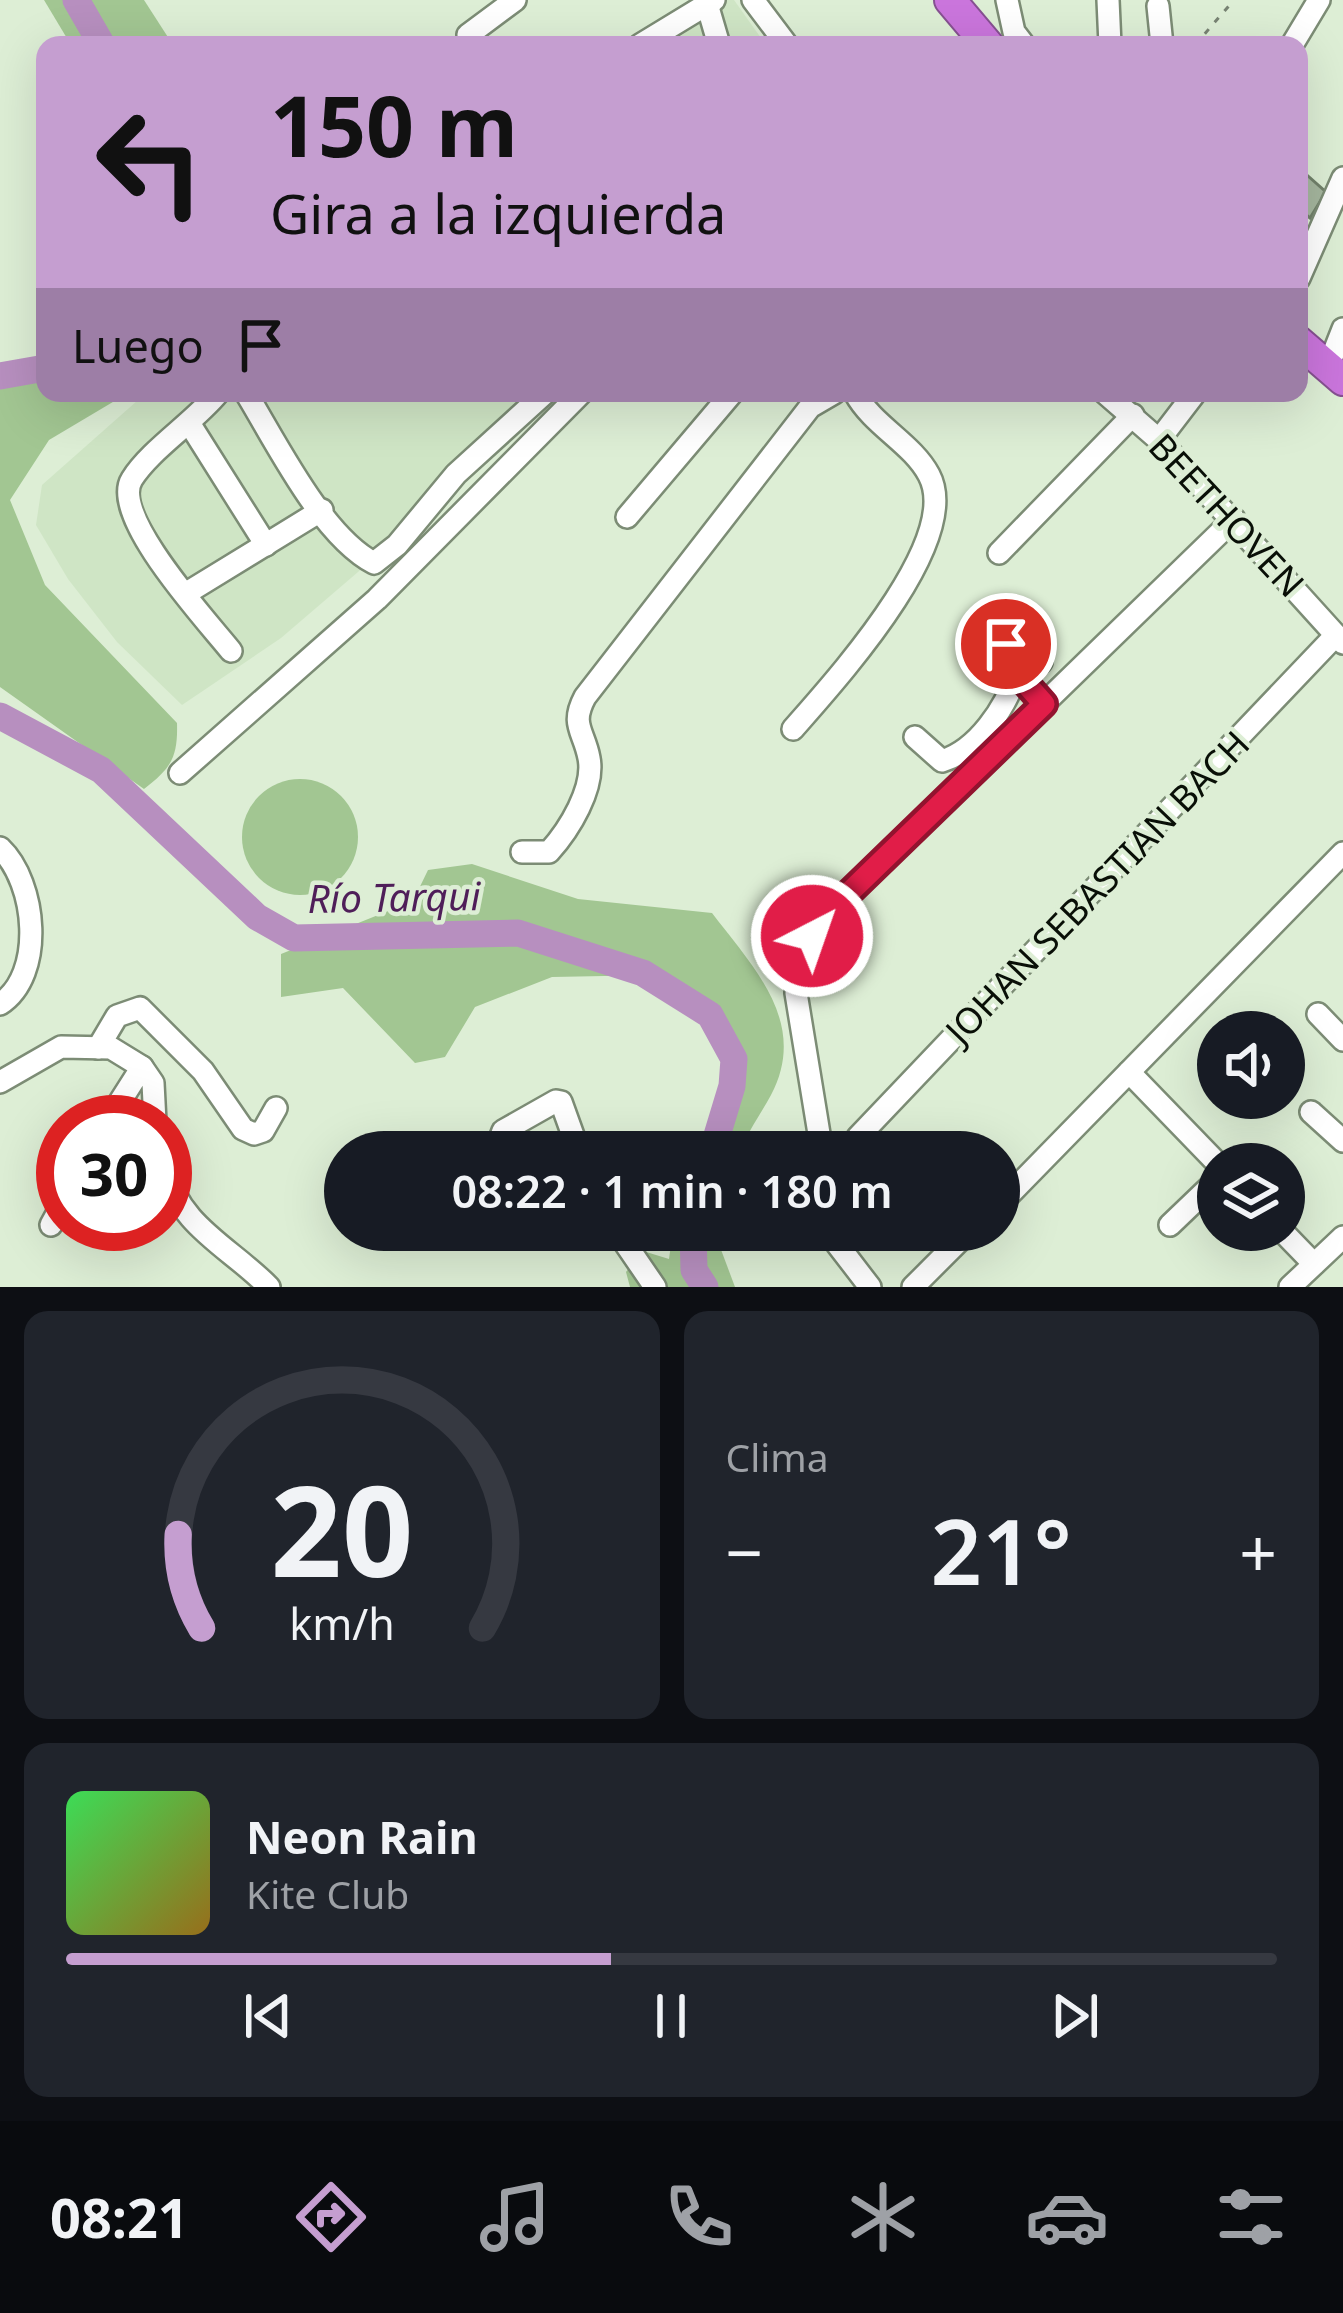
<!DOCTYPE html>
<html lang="es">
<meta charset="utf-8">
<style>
:root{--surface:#171b24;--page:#20242c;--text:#f1f3f6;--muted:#9ea1a6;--line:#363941;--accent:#c59ed0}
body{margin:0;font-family:"Noto Sans",sans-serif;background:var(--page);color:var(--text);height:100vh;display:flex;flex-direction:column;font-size:45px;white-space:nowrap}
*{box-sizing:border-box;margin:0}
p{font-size:39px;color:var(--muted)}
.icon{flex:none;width:66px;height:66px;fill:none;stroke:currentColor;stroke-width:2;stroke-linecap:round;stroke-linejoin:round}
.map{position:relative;height:1287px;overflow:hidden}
.panel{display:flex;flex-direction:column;gap:24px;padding:24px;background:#0d0f14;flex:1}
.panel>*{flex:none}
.hud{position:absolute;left:36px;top:36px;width:1272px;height:366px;border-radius:24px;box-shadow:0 12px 48px #0002;background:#c59ed0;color:#111;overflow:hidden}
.buttons{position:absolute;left:1197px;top:1011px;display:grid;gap:24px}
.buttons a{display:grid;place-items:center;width:108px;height:108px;border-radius:50%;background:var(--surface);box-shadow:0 12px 48px #0002;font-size:60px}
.speed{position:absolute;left:36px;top:1095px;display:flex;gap:24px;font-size:60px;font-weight:700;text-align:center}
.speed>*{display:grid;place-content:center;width:156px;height:156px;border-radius:50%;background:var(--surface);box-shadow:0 12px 48px #0002;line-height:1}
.speed .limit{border:18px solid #d22;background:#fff;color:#111}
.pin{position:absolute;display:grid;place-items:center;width:102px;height:102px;color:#fff;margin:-51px;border:6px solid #fff;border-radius:50%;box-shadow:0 3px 12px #0007}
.me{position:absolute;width:132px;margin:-66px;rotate:41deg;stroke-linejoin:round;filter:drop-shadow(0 0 9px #0008)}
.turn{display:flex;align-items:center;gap:42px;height:252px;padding:0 36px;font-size:54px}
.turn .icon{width:156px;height:156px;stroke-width:2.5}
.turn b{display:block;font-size:84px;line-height:102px}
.then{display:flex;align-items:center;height:114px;padding:0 36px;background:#0003;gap:24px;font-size:45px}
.big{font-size:90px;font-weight:600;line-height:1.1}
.panel .tile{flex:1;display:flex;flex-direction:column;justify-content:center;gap:18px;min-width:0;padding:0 42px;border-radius:24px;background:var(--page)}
.panel .dial{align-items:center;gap:0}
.dial svg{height:312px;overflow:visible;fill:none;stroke:var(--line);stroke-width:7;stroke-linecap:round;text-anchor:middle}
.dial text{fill:var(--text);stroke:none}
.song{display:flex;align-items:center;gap:36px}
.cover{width:144px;height:144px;border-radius:18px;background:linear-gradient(135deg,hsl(130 70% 55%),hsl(40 70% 35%))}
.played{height:12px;border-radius:6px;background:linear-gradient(90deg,var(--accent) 45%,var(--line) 45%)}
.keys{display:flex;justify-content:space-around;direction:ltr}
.heat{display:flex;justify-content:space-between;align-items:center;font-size:66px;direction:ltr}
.panel .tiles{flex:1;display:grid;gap:24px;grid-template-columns:1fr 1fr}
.tile:last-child{grid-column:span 2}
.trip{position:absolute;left:324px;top:1131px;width:696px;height:120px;border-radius:60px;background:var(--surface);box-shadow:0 12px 48px #0002;font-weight:600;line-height:120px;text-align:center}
.menu{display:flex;height:192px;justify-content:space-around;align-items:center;background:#090b0e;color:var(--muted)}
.menu .icon{width:84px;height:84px}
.menu .selected{color:var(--accent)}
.menu b{font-size:54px;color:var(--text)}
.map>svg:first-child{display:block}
.built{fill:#cfe5c5}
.forest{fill:#a2c692}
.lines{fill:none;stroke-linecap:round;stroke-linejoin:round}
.river{stroke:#b78fbf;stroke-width:27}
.building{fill:#a5b69e;stroke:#71816a;stroke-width:3}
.minor-casing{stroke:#7c8c75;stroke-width:26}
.highway-casing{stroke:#865191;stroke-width:34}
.path{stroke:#788373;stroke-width:3;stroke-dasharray:6 9;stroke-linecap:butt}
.minor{stroke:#fff;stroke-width:21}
.highway{stroke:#ca75dc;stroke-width:30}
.route-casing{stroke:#92132f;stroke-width:30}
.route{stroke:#e11d48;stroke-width:21}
.labels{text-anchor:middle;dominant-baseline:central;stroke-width:9;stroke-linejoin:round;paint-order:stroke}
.street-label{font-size:36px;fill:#090f07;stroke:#ddeed5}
.water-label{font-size:39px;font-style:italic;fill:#4f1e59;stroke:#ddeed5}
</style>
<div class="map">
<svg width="1343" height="1287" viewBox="0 0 1343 1287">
<rect width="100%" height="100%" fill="#ddeed5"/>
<g class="built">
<polygon points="709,0 734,0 766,45 627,45"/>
<polygon points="146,393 546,393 358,572 281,638 182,705 117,642 68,579 36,525 42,485"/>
</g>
<g class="forest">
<polygon points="44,0 144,0 173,45 71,45"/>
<path d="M45 350V393H128L49 440 10 500 45 585 177 723C178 758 171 768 144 789L0 687V363L27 365Z"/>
<circle cx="300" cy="837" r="58"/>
<path d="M472 864 578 899 712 913C754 968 809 1023 771 1095 760 1115 748 1131 740 1152H695L736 1090V1036L706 1003 657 975 552 977 475 1007 445 1057 415 1063 343 988 281 997V954L413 901 428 870Z"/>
<polygon points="673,1230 722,1230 720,1247 735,1287 630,1287 626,1272 643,1251 669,1259"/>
</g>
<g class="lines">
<g class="river">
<polyline points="76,0 102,45"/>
<polyline points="0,376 45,368"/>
<polyline points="0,716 101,770 257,917 294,938 518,933 643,973 710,1015 734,1059 732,1086 712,1152"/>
<polyline points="693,1230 694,1270 705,1287"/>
</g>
</g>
<polygon class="building" points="1299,168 1326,192 1310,218 1299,209"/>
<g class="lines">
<g class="minor-casing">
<g id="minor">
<polyline points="753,0 787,45"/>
<polyline points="1007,0 1014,32 1024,45"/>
<polyline points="1108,0 1110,45"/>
<polyline points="707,4 719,45"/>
<polyline points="1158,6 1162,45"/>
<polyline points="468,35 515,0"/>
<polyline points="640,45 714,0"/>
<polyline points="1292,45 1319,0"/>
<polyline points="1299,278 1343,178"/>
<polyline points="1328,367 1343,329"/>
<path d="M218 393C194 422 150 450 132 479 109 515 207 621 231 651"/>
<path d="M246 393C276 442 322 536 374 563L397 545 456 474 545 393"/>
<polyline points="1105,393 1159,440 1343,643"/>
<polyline points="191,426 266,545"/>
<polyline points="1159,440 1195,393"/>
<polyline points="627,517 732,393"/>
<polyline points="999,553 1133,415"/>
<polyline points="185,594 322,510"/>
<polyline points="1041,662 1022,643 1007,643 1007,661 1044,704"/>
<path d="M793 729C833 683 964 541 929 475 912 443 873 426 855 393"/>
<path d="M915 737 942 761C978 750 1005 708 1017 674"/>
<polyline points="180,773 377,599 581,393"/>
<path d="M0 848C37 883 45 975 0 1004"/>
<path d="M522 852H549C569 830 595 788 589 758 584 731 570 725 585 697L810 407 834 393"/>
<polyline points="1318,1014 1343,1040"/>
<polyline points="98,1048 117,1016 140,1008 203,1071 243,1129 254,1134 263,1131 276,1108"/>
<polyline points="1129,1072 1218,1164"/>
<polyline points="0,1082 61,1047 111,1048 142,1067 153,1083 155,1122"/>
<polyline points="1311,1112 1343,1141"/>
<polyline points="107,1122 142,1067"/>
<polyline points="858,1137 1336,635"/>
<polyline points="495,1152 503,1131 556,1101 561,1102 579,1152"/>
<polyline points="822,1152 796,993 797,958 826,915 1234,519"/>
<path d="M165 1167C178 1226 230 1247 269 1287"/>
<polyline points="999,1205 1343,853"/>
<polyline points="51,1225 63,1203"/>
<polyline points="1170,1225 1218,1179"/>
<polyline points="616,1230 655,1287"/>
<polyline points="835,1230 837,1244 870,1287"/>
<polyline points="1281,1230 1314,1264"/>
<polyline points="466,1238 469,1230"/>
<polyline points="913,1287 970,1230"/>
<polyline points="1290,1287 1343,1237"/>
</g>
</g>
<g class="highway-casing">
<g id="highway">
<polyline points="950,0 988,45"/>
<polyline points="1299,342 1343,380"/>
</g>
</g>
<polyline class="path" points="1195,45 1234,0"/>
<use href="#minor" class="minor"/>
<use href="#highway" class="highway"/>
</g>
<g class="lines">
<g class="route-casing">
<polyline id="route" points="812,936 826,915 1044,704 1006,661 1006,644"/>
</g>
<use href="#route" class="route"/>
</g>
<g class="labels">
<g class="street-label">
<text transform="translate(1227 515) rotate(47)">BEETHOVEN</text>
<text transform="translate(1097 887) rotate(-46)">JOHAN SEBASTIAN BACH</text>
</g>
<g class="water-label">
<text transform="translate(394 896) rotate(-1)">Río Tarqui</text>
</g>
</g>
</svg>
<div class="buttons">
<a><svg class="icon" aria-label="sound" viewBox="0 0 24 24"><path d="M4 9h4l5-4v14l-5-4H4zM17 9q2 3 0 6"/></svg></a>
<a><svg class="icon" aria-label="layers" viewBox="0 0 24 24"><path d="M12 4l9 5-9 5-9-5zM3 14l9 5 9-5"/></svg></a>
</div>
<div class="speed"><div class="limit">30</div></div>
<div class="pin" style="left:1006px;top:644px;background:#d93025"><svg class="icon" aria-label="arrive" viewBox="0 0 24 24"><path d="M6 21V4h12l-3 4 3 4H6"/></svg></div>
<svg class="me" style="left:812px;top:936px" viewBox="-20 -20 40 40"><circle r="17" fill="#e11d48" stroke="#fff" stroke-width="3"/><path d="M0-11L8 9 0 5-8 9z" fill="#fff"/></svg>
<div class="trip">08:22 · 1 min · 180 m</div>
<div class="hud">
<div class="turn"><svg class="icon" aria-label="left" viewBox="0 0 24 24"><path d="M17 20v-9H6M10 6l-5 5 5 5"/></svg><div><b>150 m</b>Gira a la izquierda</div></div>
<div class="then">Luego<svg class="icon" aria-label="arrive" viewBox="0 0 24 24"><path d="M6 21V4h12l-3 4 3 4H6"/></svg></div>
</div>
</div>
<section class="panel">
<div class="tiles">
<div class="tile dial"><svg viewBox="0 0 100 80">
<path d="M14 69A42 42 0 1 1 86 69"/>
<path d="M14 69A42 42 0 0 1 8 45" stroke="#c59ed0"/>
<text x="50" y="56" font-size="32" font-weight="700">20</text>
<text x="50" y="72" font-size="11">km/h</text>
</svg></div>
<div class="tile"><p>Clima</p>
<div class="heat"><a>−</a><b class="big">21°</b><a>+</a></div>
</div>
<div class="tile">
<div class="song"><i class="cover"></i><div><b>Neon Rain</b><p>Kite Club</p></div></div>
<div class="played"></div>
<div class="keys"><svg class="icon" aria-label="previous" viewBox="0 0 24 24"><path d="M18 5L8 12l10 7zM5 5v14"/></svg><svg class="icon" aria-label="pause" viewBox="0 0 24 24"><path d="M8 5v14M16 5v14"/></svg><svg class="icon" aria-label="next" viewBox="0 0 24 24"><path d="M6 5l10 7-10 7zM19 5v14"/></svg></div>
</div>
</div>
</section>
<nav class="menu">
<b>08:21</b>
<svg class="icon selected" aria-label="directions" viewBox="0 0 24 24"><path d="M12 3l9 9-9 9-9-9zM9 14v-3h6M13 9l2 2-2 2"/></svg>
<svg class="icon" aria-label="music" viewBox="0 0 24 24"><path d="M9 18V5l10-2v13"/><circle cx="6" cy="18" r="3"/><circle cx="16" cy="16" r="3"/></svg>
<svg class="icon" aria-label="phone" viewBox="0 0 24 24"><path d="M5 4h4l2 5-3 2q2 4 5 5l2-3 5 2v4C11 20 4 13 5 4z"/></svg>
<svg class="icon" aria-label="climate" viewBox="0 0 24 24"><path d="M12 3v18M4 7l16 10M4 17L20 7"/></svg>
<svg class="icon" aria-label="car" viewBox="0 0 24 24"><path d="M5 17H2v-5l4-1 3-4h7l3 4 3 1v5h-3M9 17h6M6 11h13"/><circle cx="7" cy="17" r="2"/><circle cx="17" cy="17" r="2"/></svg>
<svg class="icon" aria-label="filters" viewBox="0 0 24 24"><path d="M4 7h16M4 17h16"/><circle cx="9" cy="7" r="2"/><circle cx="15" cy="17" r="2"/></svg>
</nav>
